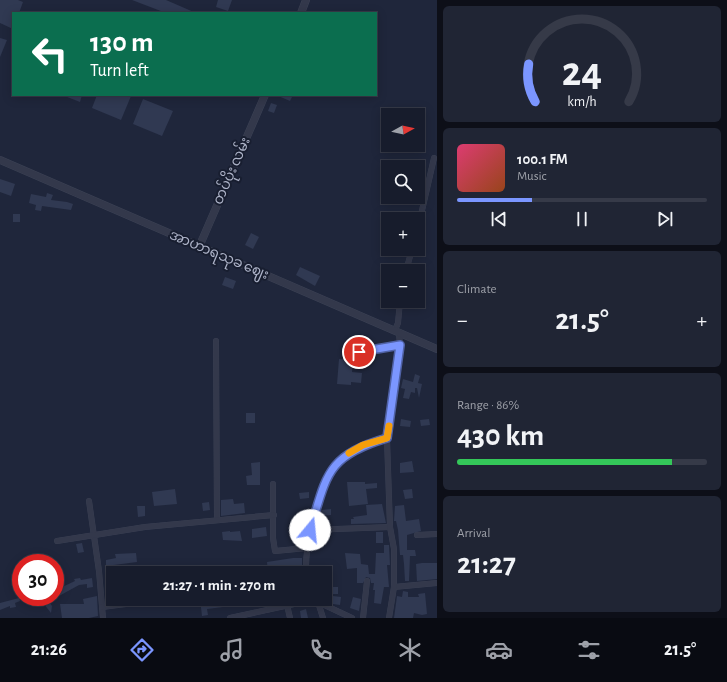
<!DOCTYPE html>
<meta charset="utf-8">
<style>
:root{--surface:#171c2c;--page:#202534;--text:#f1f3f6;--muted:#9ea1a9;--line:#363a48;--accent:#7b96ff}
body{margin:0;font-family:"Alegreya Sans","Noto Sans Myanmar",sans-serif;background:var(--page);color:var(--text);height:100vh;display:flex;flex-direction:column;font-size:15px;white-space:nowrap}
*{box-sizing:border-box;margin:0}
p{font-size:13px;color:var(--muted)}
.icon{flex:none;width:22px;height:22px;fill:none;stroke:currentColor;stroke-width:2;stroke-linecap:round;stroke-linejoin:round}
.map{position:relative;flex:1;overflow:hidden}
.sheet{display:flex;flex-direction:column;gap:6px;padding:6px;background:#0d0f18;width:290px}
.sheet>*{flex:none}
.hud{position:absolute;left:12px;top:12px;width:365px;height:84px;border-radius:0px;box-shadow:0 2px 10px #0003,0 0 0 1px var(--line);background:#0b6e4f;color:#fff;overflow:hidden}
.needle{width:26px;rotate:82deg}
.controls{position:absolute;left:381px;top:108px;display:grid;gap:8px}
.controls a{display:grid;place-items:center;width:44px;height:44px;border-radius:0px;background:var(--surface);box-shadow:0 2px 10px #0003,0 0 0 1px var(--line);font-size:20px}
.speed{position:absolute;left:12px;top:554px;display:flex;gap:8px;font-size:20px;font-weight:700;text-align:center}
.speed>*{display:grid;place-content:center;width:52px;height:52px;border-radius:50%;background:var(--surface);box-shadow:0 2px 10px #0003,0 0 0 1px var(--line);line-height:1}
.speed .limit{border:6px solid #d22;background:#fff;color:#111}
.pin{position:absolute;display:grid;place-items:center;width:34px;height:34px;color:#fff;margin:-17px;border:2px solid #fff;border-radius:50%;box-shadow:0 1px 4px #0007}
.me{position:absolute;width:44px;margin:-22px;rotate:17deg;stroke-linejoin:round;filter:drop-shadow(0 0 3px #0008)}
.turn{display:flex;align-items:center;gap:14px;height:84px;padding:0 12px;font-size:18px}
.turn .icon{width:52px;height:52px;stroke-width:2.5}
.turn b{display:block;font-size:28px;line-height:34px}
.big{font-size:30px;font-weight:700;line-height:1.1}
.sheet .tile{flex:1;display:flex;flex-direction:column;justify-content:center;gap:6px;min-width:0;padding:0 14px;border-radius:6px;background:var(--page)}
.sheet .dial{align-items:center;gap:0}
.dial svg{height:104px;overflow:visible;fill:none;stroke:var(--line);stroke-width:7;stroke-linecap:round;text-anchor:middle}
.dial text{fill:var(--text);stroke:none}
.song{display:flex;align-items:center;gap:12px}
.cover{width:48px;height:48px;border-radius:6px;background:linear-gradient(135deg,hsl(340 70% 55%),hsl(20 70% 35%))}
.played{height:4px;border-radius:2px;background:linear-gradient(90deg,var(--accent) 30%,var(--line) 30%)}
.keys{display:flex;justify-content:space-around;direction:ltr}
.heat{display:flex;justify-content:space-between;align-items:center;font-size:22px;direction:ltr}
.charge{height:6px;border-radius:3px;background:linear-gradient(90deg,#34c759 86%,var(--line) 0)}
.trip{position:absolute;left:106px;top:566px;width:226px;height:40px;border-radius:0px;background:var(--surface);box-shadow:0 2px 10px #0003,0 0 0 1px var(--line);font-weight:700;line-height:40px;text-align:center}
.dock{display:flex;height:64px;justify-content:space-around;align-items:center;background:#090b12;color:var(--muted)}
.dock .icon{width:28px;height:28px}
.dock .selected{color:var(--accent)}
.dock b{font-size:18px;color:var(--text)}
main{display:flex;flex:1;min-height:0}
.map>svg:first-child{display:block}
.building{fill:#303952}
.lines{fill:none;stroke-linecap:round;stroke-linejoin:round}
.minor-casing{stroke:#3c4255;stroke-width:6}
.tertiary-casing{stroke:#3c4255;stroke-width:8}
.minor{stroke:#33384b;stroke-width:5.5}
.tertiary{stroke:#33384b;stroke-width:7}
.route-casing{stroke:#5062a6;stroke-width:10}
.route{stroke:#7b96ff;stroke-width:7}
.slow{stroke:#f59e0b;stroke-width:7}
.labels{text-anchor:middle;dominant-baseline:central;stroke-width:4;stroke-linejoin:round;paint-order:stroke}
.street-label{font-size:14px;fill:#adb3c8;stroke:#181e30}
</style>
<main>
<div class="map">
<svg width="437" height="618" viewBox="0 0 437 618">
<rect width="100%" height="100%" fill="#1f263b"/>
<g class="building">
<polygon points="0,0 18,0 23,2 19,13 13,13 13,29 0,23"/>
<polygon points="132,0 166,0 196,13 166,13"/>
<polygon points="218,0 232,0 228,11 216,7"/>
<polygon points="0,38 7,40 0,57"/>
<polygon points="62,95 82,95 80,102"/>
<polygon points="97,95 131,96 121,120 92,108"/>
<polygon points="276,95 293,95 290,101"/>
<polygon points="143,99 173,111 162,136 133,124"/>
<polygon points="271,103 277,105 274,113 268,111"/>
<polygon points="0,179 15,184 11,196 0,192"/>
<polygon points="47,193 53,195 51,200 67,202 73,204 71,210 42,206 41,211 35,210 36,205 29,203 31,194 46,197"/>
<rect x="13" y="214" width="7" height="8"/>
<polygon points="251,233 259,237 253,249 245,245"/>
<polygon points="300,267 320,276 315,286 296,275"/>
<polygon points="225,277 236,281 233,289 222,285"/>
<polygon points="339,359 353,360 352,372 362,373 361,383 351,382 351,385 337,384"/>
<polygon points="415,374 420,376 418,383 422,384 419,398 417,388 415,388 415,393 411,392 409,399 403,398 405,389 401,388 403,379 413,382"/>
<rect x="246" y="413" width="9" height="10"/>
<polygon points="401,419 411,421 410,427 400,426"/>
<polygon points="429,419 430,425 421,426 420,420"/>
<polygon points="412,461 414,472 400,473 400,463"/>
<polygon points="260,462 260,485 247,485 246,476 252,475 251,463"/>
<polygon points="347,482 365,482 365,484 377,483 377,488 366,489 368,504 349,506"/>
<polygon points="175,489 177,504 154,506 152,492"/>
<polygon points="412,489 413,498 405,499 403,490"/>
<polygon points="309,492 309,498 300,499 299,493"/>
<polygon points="233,499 234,504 244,503 245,513 221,516 221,500"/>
<polygon points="209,502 210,510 203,511 202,503"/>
<polygon points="382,504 386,523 351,524 351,519 354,519 353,517 367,515 366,505"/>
<polygon points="404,505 406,521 419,519 421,531 407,535 407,550 415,550 416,556 410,556 409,581 405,581 404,564 403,555 400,555 398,530 396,521 394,521 395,506"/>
<polygon points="137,506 145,506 145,516 138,517"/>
<polygon points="331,509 331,515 321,516 321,510"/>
<polygon points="266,527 267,536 252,538 252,529"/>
<polygon points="230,531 230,532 240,531 242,541 223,540 222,532"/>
<rect x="376" y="532" width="7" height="11"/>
<polygon points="82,543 84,552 78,553 76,544"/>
<polygon points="384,545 389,545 390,565 387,565 389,587 384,587 381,604 374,603 375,590 373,590 374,583 371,583 370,578 366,577 363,583 357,583 357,568 347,569 345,553 360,554 361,564 368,565 369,574 375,574 376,553 384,553"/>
<polygon points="136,553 137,562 106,566 106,560 116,558 115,554"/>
<polygon points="293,558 302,558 302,573 296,573 296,568 285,569 285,573 268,573 267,562"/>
<polygon points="422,563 437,563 437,579 417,581 416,564"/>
<polygon points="80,578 81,580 92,578 93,587 87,588 87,584 79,585 59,596 58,589 75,581 74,579"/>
<rect x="330" y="587" width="8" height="7"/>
<polygon points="403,591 408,592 408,597 419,597 418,594 425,593 427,614 422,615 414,613 413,618 394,618 397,596 402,597"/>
<polygon points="113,593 113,601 106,602 105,595"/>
<polygon points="97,596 98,616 89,618 62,618 60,604 84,604 83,599"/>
<polygon points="333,596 341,597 340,605 333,604"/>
<polygon points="353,597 361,599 359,611 350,608"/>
<polygon points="19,598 20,601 15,603 16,607 10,608 10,606 0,610 0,603"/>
<polygon points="200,599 206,599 207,602 219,601 219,599 230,599 231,606 207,609 208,615 202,616"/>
<polygon points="48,600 52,606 51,613 44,604"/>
<polygon points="306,609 308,618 301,618 300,611"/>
</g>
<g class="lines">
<g class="minor-casing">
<g id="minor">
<polyline points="418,228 434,158"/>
<polyline points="406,271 412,249"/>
<polyline points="395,330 398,323 400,301"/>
<polyline points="216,341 217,520"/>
<polyline points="345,355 400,345"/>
<polyline points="273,484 273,538 275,551 307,548"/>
<polyline points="89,501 99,571 103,618"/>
<polyline points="310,530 390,527"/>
<polyline points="417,535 437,534"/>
<polyline points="57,541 145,527 274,515"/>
<path d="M306 573C305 546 317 488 333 467 347 450 367 444 387 439"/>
<polyline points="394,587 437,583"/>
<polyline points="318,602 323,618"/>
<polyline points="287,605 290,618"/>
<polyline points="102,607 142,602"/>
<polyline points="230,618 308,601 318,602 352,618"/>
<polyline points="363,618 367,581"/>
<polyline points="389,618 394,587 394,549 390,527 387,439 400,345 399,334"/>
</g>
</g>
<g class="tertiary-casing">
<g id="tertiary">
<polyline points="301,13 306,0"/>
<polyline points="0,160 437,349"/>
<polyline points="199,247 265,95"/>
</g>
</g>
<use href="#minor" class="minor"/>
<use href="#tertiary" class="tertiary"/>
</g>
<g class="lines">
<g class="route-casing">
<path id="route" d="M310 530C327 475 326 456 387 438L400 345 359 352"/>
</g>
<use href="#route" class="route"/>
<polyline class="slow" points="349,453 363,445 387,438 389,426"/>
</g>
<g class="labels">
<g class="street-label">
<text transform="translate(232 171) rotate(-66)">တပ်ပိုး လမ်း</text>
<text transform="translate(219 255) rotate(23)">အာဟာရသုခ ဈေး</text>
</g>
</g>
</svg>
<div class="controls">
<a><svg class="needle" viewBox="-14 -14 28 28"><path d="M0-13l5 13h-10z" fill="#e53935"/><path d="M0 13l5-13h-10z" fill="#9ea1a9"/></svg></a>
<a><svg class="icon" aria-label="search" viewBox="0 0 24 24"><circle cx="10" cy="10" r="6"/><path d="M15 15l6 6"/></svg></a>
<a>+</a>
<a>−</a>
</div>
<div class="speed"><div class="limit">30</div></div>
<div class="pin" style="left:359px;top:352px;background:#d93025"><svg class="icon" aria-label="arrive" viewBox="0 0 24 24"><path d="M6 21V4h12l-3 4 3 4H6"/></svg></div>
<svg class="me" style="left:310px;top:530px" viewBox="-20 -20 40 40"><circle r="19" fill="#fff"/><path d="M0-13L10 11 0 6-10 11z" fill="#7b96ff"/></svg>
<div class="trip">21:27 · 1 min · 270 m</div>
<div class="hud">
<div class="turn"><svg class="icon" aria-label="left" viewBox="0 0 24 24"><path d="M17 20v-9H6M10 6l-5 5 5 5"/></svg><div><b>130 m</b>Turn left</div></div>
</div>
</div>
<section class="sheet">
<div class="tile dial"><svg viewBox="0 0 100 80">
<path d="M14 69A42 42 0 1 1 86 69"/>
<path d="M14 69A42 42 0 0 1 9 40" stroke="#7b96ff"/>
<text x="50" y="56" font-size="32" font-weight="700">24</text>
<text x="50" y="72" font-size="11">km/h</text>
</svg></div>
<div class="tile">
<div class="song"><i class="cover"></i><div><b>100.1 FM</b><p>Music</p></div></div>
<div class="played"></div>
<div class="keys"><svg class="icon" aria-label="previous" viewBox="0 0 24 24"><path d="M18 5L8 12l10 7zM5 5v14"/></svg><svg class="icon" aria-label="pause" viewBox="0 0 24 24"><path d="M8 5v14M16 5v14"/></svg><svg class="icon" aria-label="next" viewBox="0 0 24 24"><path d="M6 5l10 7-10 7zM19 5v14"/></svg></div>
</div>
<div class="tile"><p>Climate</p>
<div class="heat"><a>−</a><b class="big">21.5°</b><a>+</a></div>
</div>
<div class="tile"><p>Range · 86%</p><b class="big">430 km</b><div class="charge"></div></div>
<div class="tile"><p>Arrival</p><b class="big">21:27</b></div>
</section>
</main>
<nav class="dock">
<b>21:26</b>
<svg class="icon selected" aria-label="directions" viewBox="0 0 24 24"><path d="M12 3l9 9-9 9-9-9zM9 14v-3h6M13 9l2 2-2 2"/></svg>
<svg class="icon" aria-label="music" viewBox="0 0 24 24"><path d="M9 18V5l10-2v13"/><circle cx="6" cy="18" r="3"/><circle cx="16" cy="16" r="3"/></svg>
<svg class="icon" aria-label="phone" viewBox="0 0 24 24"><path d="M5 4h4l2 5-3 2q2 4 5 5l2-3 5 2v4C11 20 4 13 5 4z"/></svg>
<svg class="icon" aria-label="climate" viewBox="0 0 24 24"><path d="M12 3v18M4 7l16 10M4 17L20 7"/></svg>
<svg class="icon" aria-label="car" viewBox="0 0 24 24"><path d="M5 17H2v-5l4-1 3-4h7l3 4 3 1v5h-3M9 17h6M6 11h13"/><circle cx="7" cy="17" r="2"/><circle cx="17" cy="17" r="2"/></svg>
<svg class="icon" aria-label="filters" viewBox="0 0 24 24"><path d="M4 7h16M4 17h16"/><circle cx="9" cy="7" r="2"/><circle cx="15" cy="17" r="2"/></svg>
<b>21.5°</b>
</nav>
